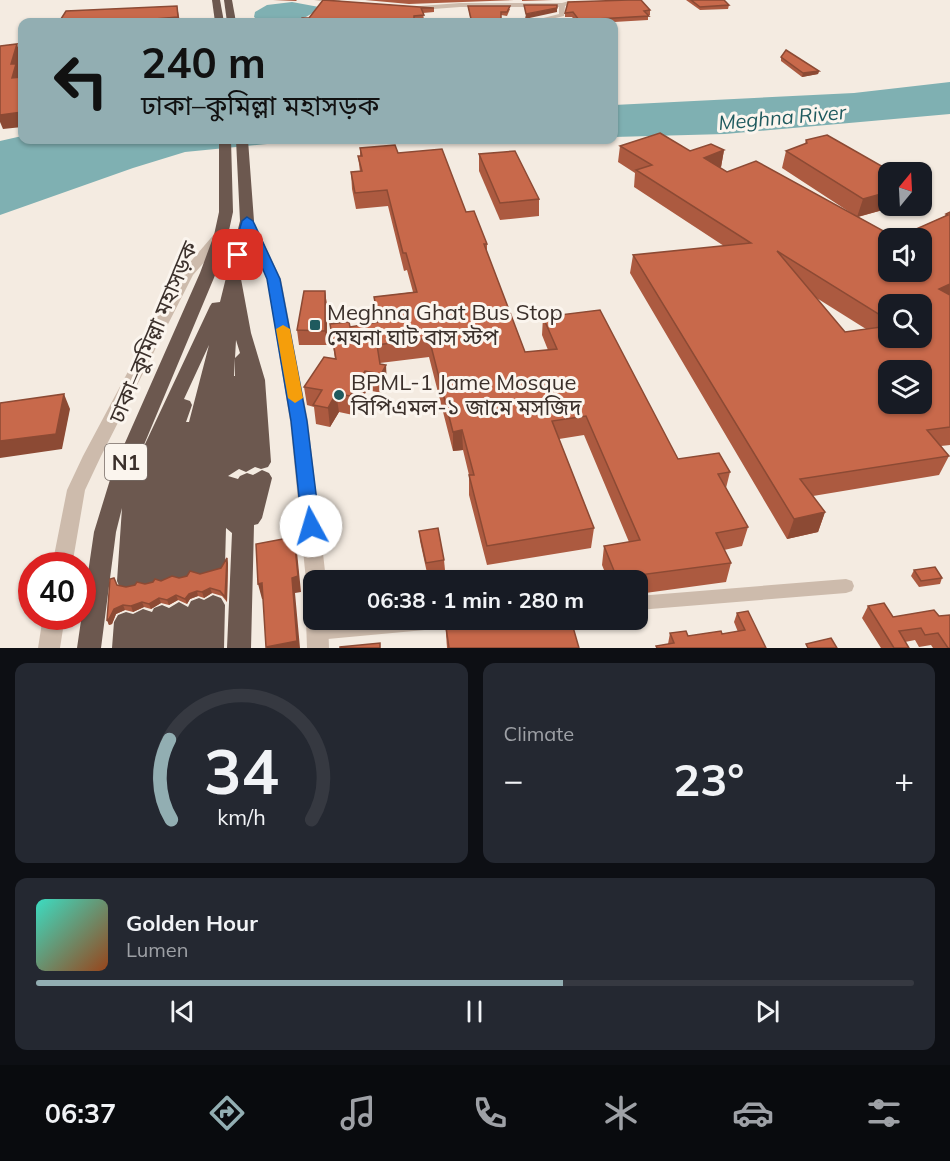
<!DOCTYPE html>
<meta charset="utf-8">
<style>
:root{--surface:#171b24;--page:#242831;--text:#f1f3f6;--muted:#9ea1a6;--line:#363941;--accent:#92aeb2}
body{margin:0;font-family:Mulish,"Noto Sans Bengali",sans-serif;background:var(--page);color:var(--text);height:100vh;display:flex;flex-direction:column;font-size:22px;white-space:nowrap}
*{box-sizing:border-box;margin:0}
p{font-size:20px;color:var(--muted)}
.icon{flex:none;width:33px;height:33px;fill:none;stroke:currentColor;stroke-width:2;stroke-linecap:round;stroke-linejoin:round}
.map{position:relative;height:648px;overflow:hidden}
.side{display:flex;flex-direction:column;gap:15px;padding:15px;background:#0d0f14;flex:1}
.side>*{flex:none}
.banner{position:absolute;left:18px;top:18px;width:600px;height:126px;border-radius:12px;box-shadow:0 2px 4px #0004;background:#92aeb2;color:#111;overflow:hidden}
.needle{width:39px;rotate:18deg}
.controls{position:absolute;left:878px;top:162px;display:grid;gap:12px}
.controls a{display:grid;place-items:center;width:54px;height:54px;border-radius:12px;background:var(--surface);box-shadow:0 2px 4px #0004;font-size:30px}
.speed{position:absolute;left:18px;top:552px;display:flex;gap:12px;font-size:30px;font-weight:700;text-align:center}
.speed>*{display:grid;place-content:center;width:78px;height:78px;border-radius:50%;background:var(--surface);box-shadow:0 2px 4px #0004;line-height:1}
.speed .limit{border:9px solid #d22;background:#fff;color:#111}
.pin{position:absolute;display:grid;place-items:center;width:51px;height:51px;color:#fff;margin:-26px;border-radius:12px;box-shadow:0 3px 9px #0006}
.me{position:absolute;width:66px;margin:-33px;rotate:354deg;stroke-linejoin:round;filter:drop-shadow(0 0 4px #0008)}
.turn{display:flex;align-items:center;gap:21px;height:126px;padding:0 24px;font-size:27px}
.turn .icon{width:78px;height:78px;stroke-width:2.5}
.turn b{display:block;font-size:42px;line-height:51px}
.big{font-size:45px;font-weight:700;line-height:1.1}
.side .tile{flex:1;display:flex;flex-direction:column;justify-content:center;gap:9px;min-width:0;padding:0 21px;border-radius:12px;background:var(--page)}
.side .dial{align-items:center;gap:0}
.dial svg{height:156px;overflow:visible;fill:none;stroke:var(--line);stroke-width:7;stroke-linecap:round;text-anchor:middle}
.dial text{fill:var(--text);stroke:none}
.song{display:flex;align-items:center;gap:18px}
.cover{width:72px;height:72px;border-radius:9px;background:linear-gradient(135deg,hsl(170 70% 55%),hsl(20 70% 35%))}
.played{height:6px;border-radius:3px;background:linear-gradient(90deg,var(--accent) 60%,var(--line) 60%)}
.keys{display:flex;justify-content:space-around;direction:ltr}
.heat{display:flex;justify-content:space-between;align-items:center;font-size:33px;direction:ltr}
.side .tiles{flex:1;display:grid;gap:15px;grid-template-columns:1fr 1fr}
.tile:last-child{grid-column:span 2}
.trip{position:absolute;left:303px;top:570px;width:345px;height:60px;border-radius:12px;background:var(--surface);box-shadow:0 2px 4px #0004;font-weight:700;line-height:60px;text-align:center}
.tab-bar{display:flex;height:96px;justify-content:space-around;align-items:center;background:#090b0e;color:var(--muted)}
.tab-bar .icon{width:42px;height:42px}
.tab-bar .current{color:var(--accent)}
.tab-bar b{font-size:27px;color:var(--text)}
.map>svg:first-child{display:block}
.water{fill:#7fb0b2}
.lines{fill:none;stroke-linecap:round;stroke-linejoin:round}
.minor{fill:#cdbbac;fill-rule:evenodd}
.tertiary{fill:#cdbbac;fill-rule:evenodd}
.trunk{fill:#6c584f;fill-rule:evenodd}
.wall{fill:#ac5a40;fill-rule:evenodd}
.shaded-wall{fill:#8c4a34}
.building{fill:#c8694b;stroke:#8c4a34;stroke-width:1.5;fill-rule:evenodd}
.route{fill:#1a73e8;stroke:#114b97;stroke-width:1.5}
.slow{fill:#f59e0b}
.poi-dot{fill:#1f5a5e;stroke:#fbf5ee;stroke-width:2}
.labels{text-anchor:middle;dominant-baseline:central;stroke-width:6;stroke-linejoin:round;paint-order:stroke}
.far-water-label{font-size:20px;font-style:italic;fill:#1f5a5e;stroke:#fbf5ee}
.shield{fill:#fbf5ee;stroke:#756b66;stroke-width:1.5}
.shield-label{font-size:21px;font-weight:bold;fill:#3b302b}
.poi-label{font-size:22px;fill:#3b302b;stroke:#fbf5ee;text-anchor:start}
.street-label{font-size:22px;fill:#3b302b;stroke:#fbf5ee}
</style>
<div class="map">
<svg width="950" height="648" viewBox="0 0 950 648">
<rect width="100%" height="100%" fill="#f4ebe1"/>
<g class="water">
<path d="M292 2 319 7C307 22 269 31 254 17L255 12 267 5Z"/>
<polygon points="950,82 950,114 725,134 614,137 614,105 854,93"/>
<polygon points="22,136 22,140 527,140 267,144 185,152 133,168 0,215 0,141"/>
</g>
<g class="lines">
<g class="minor">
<polygon points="314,0 339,0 343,2 340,4"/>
<polygon points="569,1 572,3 565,6 564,16 538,22 528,22 559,14 559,7 460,7 420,10 417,8 420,6 460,3 562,3"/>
<polygon points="22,50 22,54 0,55 0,51"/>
<polygon points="846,579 852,581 854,586 852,591 846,593 638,610 638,596"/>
<polygon points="375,620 466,620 463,625 457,627 317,640 311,637 308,632 311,627 317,624"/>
</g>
<g class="tertiary">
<polygon points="247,217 253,221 281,279 308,421 326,580 314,580 314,588 309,586 306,580 290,421 267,279 241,221"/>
<polygon points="221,231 228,235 193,275 101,456 85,490 72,566 52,566 67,490 83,456 180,274 216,232"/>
<polygon points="314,612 314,620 328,620 329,648 307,648 306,620 309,613"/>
<polygon points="43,616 65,616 60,648 38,648"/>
</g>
<g class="trunk">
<polygon points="212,0 220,0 224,22 215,22"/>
<polygon points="224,0 232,0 236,22 227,22"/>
<path d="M219 140H231L233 212 228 235 216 273 138 459 210 306 212 303 220 302 240 221 236 140H248L254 221 241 279 251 333 265 380 271 462 268 467 261 469 255 467 246 472 239 469 228 476 238 479 240 476 247 473 253 475 262 470 269 473 272 478 262 518 258 524 254 525 251 648H227L232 533 226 528 225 565 222 571 214 574 210 573 201 577 193 575 191 571 188 579 180 581 173 579 164 584 156 581 154 585 146 587 138 584 136 588 128 590 120 588 117 581 122 508 116 532 101 648H77L94 532 113 470 200 273 214 235 219 212ZM236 340 240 353 235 358V376H234ZM209 345 189 422H186L192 405 190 401 184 399Z"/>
<polygon points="213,595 221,598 225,605 224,648 112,648 114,622 118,615 126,612 133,614 143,609 152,612 154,608 162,605 169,608 179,602 188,607 191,601 199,598 204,600"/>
</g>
</g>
<g class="wall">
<polygon points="273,0 297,0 296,1"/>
<polygon points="323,0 434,8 434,12 423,13 424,20 414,21 414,22 299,22 309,18"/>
<polygon points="365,0 514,0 409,4"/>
<polygon points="522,0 553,0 522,1"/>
<polygon points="686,0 724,0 729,5 728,9 700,10"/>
<polygon points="468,6 510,9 507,16 501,15 501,22 471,22"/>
<polygon points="650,10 650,15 648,15 648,20 614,22 576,22 572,17 565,17 565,13"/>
<polygon points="781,57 819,71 818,74 802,77 781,61"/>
<path d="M806 140 888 206H897L858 217 896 238 945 216 946 214 950 212V445L941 446 949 456 939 475 813 496 825 512 818 532 787 539 630 273 633 255 724 246 634 187 635 173 618 162 620 146 690 151 724 150 721 167H719L727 172 854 215 782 168 786 151 805 144ZM815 297 866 329 845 332ZM888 304 921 338H888Z"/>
<polygon points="360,148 398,153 466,212 487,244 487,252 525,352 548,350 542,335 543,317 678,459 730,472 726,488 748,527 742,546 724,550 731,563 726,582 638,594 638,580 608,580 602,565 604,546 629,542 584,435 559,439 594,528 591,548 487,565 469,495 469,475 463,450 453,451 429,357 380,363 387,384 382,393 367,390 353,415 339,412 330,427 316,424 314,407 307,405 304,387 335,359 330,324 350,327 377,323 374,297 413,292 407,270 404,271 388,206 356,209 352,189 351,172 360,172 358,156 360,156"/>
<polygon points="479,154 539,199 539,216 500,220 479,171"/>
<polygon points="325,291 327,306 327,345 299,345 297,330"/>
<polygon points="419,531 444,560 445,570 427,573 420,541"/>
<polygon points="228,563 227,602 222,596 212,593 204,598 198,596 190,599 187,604 178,600 169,605 161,603 151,609 144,607 133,612 125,610 116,614 112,624 109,625 107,620 117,585 126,587 200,574 221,568"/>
<polygon points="914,570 942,578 940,584 919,587 911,576"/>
<polygon points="868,606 893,617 939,616 950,648 933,648 931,645 919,647 915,640 905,642 909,648 881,648 862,618"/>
<polygon points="737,613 766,648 656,648 656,646 668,644 670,633 688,636 722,634 738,632 734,622"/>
<polygon points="445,620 579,648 447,648"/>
</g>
<g class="shaded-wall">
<polygon points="177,6 180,22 154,22 155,19"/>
<polygon points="557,8 557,12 525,19 526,14"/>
<polygon points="17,44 21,57 18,69 20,77 16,91 12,78 11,64"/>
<polygon points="819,71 818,74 802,77 803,73"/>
<polygon points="0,108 22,112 22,127 3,129 0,122"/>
<polygon points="724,150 721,167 701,175 704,158"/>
<polygon points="888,192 888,206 897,206 857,217 863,199"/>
<polygon points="950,284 950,299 939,289"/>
<polygon points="325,291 327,306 327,345 325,331"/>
<polygon points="386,365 387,384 382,393 381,374"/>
<polygon points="365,371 367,390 353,415 350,396"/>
<polygon points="336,393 339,412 330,427 328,408"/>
<polygon points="64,394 70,409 62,449 0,458 0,441"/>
<polygon points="462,430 463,450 453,451 453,432"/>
<polygon points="825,512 818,532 787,539 794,519"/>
<polygon points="294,537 297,552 301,592 295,593 300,648 266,648 292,578"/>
<polygon points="227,558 228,563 227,602 225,597"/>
<polygon points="262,583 266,599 262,599 258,584"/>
<polygon points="210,588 212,593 204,598 202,592"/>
<polygon points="197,591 198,596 190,599 187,604 185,599 189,594"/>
<polygon points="176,595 178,600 169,605 167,600"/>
<polygon points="159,598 161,603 151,609 149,604"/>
<polygon points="142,602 144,607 133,612 131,606"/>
<polygon points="123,605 125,610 116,614 112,624 109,625 107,620 114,609"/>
</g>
<g class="building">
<polygon points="323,0 434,8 421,8 424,15 414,16 414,20 399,20 400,22 299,22 302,18 309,18"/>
<polygon points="629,0 641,0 650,10 644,11 649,16 579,20 573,12 565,13 568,2"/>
<polygon points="691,0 724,0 729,5 700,7"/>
<polygon points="524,5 557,5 557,8 526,14"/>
<polygon points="177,6 178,17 155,19 154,22 59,22 66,11"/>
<polygon points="468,6 510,6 507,12 501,12 501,19 471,19"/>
<polygon points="17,44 11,64 16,64 12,78 22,77 22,112 0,115 0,46"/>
<polygon points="786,50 819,71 803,73 781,57"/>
<path d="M660 133 690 151 711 144 724 150 704 158 727 172 756 161 896 238 948 215 946 214 950 212V284L939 289 950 295V427L927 430 949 456 800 479 825 512 794 519 633 255 751 243 636 170 652 165 620 146ZM888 238H921V272H888ZM777 251 888 320V304H921V338H888V326L845 332ZM888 370H921V404H888Z"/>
<polygon points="827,135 892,172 888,172 888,192 863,199 786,151 807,143 806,140"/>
<polygon points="395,145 398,153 442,149 466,212 474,211 487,244 484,244 525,352 557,349 543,317 600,310 678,459 719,453 730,472 718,474 748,527 716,533 731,563 617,578 604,546 640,540 586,416 552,421 594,528 487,546 469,475 474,475 462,430 453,432 429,338 377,345 380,364 386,365 381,374 365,371 350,396 336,393 328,408 313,405 322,390 304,387 324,357 336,359 330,324 349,322 350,327 379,322 374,297 417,292 406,253 403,253 387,190 355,193 351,172 362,171 358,156 362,156 360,148"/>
<polygon points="515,151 539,199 500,203 479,154"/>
<polygon points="304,291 325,291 325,331 297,330"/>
<polygon points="64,394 56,434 0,441 0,403"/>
<polygon points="438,528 444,560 426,563 419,531"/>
<polygon points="294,537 298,576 292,578 297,641 266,647 262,583 258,584 256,544"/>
<polygon points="227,558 225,597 220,591 210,588 202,592 197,591 189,594 185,599 176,595 167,600 159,598 149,604 142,602 131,606 123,605 114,609 109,619 107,620 110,579 114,578 117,585 126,587 135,585 137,582 145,584 153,582 155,579 161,581 172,576 179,578 187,576 190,571 200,574 221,568"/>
<polygon points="935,567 942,578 921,581 914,570"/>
<polygon points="884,603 893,617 934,610 939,616 950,615 950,648 948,648 938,633 925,635 921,628 899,631 909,648 894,648 868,606"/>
<polygon points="748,611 766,648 657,648 656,646 674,643 670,633 686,631 688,636 721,631 722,634 745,630 737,613"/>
<polygon points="445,620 571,620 579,648 449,648"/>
<polygon points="831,638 837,648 808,648 806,644"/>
<polygon points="380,643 380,648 340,648 340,647"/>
</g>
<polygon class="route" points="247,217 253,221 280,279 307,421 320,526 317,531 311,533 305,531 302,526 291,421 267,279 249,237 243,258 238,259 232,255 242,221"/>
<polygon class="slow" points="283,325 290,329 303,398 295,403 288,398 276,329"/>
<g class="poi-dot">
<rect x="309" y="319" width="12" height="12" rx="3"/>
<circle cx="339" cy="395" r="6"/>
</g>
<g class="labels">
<g class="far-water-label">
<text transform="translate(782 117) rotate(-5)">Meghna River</text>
</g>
<rect class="shield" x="105" y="444" width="42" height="36" rx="4.5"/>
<g class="shield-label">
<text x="126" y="462">N1</text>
</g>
<g class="poi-label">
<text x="327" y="312">Meghna Ghat Bus Stop<tspan x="327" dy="25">মেঘনা ঘাট বাস স্টপ</tspan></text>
<text x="351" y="382">BPML-1 Jame Mosque<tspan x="351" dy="25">বিপিএমল-১ জামে মসজিদ</tspan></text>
</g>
<g class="street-label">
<text transform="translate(153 332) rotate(-67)">ঢাকা–কুমিল্লা মহাসড়ক</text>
</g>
</g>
</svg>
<div class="controls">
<a><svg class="needle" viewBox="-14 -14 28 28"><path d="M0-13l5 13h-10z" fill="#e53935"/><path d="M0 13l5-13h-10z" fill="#9ea1a6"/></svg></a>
<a><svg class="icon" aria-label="sound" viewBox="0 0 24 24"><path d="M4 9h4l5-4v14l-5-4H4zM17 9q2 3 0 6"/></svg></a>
<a><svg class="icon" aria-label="search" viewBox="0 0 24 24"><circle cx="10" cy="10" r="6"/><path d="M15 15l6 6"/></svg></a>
<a><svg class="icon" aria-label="layers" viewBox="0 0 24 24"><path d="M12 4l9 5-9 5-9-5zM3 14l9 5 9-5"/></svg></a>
</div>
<div class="speed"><div class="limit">40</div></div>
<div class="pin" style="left:238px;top:255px;background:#d93025"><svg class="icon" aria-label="arrive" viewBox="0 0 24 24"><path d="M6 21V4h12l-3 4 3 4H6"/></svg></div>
<svg class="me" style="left:311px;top:526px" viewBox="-20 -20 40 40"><circle r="19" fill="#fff"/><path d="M0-13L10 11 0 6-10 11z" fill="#1a73e8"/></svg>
<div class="trip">06:38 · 1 min · 280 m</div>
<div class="banner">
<div class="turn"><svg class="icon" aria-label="left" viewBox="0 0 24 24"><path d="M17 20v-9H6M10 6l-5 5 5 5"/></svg><div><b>240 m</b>ঢাকা–কুমিল্লা মহাসড়ক</div></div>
</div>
</div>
<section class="side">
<div class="tiles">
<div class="tile dial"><svg viewBox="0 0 100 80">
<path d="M14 69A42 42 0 1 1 86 69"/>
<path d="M14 69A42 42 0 0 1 13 28" stroke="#92aeb2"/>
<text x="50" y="56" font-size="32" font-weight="700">34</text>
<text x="50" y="72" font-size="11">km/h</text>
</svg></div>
<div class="tile"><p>Climate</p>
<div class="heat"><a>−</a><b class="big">23°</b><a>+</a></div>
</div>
<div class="tile">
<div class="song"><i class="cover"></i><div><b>Golden Hour</b><p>Lumen</p></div></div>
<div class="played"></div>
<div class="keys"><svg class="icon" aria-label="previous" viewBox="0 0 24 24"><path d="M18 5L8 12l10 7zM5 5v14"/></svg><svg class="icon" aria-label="pause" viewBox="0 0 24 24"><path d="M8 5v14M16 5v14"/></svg><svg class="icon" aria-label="next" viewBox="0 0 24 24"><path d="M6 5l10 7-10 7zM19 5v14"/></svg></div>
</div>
</div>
</section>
<nav class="tab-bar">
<b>06:37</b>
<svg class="icon current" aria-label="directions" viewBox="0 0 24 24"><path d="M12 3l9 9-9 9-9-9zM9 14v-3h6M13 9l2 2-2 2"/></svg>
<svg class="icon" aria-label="music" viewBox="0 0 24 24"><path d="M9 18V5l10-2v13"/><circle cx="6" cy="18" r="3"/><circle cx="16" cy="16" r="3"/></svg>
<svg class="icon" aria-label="phone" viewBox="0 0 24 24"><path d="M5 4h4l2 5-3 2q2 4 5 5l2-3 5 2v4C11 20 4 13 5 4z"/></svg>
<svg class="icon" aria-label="climate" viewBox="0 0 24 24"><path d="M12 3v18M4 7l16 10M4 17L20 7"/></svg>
<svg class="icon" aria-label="car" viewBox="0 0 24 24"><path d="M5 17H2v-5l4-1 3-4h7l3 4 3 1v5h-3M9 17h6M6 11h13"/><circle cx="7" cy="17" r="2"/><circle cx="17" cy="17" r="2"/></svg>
<svg class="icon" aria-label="filters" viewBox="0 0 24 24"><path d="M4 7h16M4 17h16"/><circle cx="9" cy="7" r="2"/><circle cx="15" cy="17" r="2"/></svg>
</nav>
